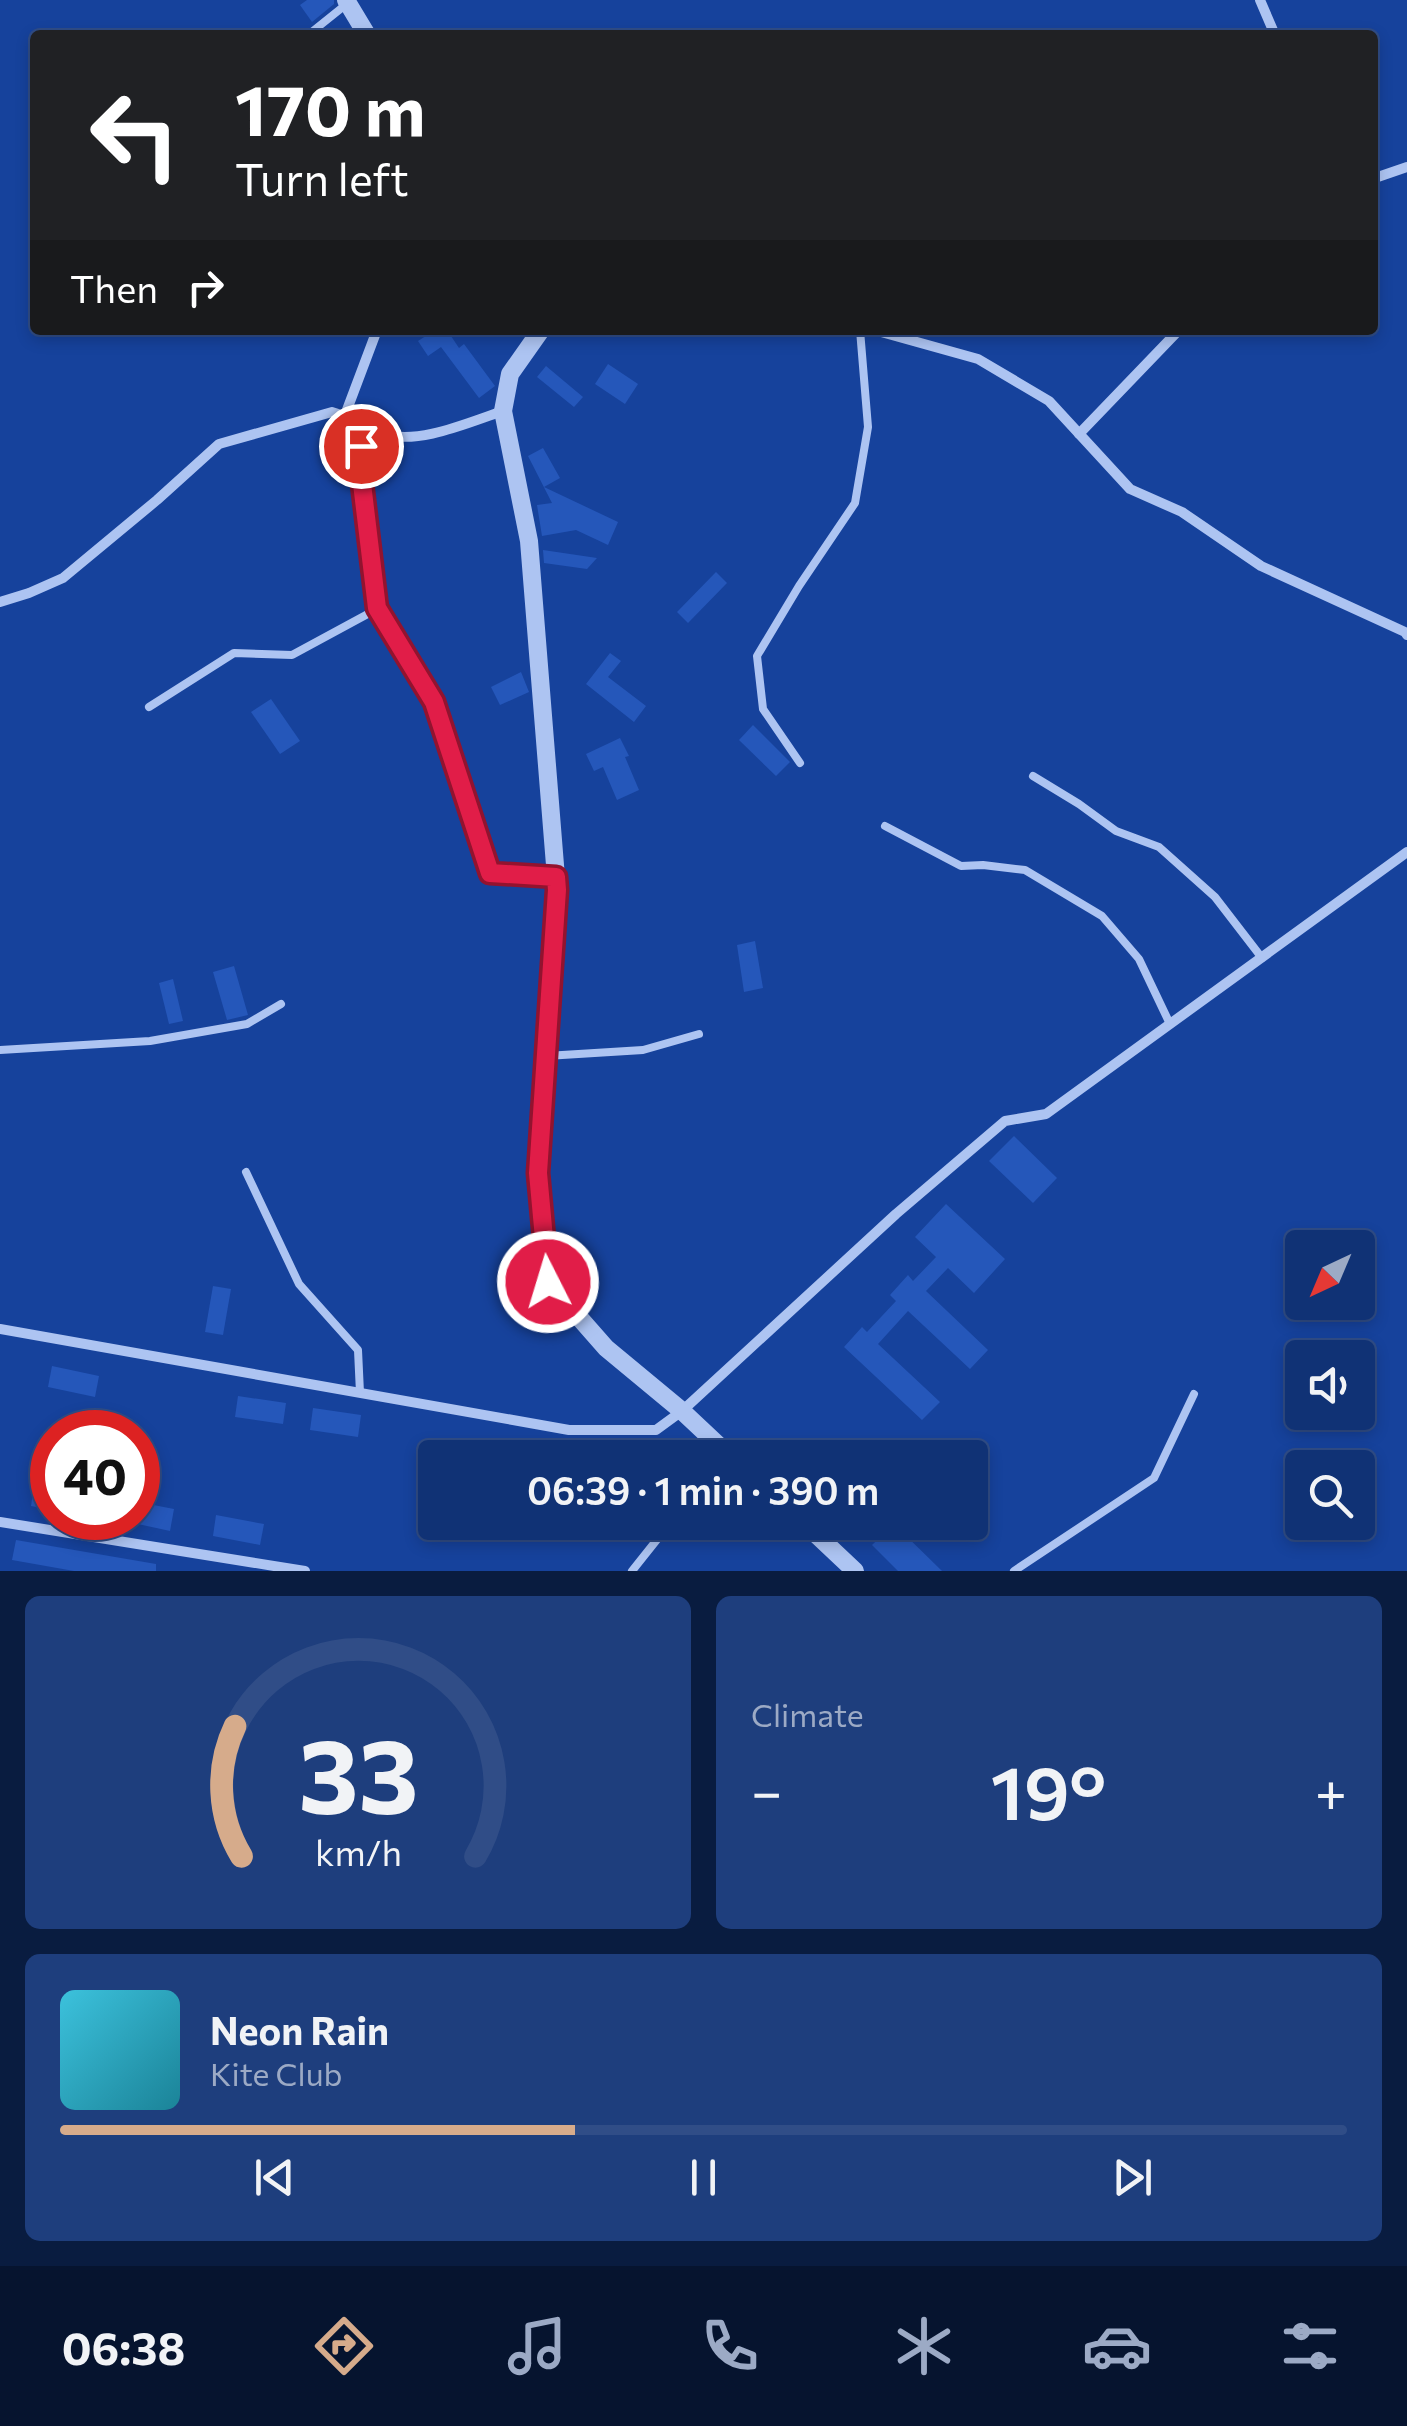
<!DOCTYPE html>
<meta charset="utf-8">
<style>
:root{--surface:#103275;--page:#1e3e7d;--text:#f1f3f6;--muted:#9caac5;--line:#304d87;--accent:#d6ab8b}
body{margin:0;font-family:Commissioner,sans-serif;background:var(--page);color:var(--text);height:100vh;display:flex;flex-direction:column;font-size:38px;white-space:nowrap}
*{box-sizing:border-box;margin:0}
p{font-size:32px;color:var(--muted)}
.icon{flex:none;width:55px;height:55px;fill:none;stroke:currentColor;stroke-width:2;stroke-linecap:round;stroke-linejoin:round}
.map{position:relative;height:1571px;overflow:hidden}
.sheet{display:flex;flex-direction:column;gap:25px;padding:25px;background:#091c40;flex:1}
.sheet>*{flex:none}
.hud{position:absolute;left:30px;top:30px;width:1348px;height:305px;border-radius:10px;box-shadow:0 5px 15px #0003,0 0 0 2px var(--line);background:#202124;color:#fff;overflow:hidden}
.needle{width:65px;rotate:224deg}
.tools{position:absolute;left:1285px;top:1230px;display:grid;gap:20px}
.tools a{display:grid;place-items:center;width:90px;height:90px;border-radius:10px;background:var(--surface);box-shadow:0 5px 15px #0003,0 0 0 2px var(--line);font-size:50px}
.speed{position:absolute;left:30px;top:1410px;display:flex;gap:20px;font-size:50px;font-weight:700;text-align:center}
.speed>*{display:grid;place-content:center;width:130px;height:130px;border-radius:50%;background:var(--surface);box-shadow:0 5px 15px #0003,0 0 0 2px var(--line);line-height:1}
.speed .limit{border:15px solid #d22;background:#fff;color:#111}
.pin{position:absolute;display:grid;place-items:center;width:85px;height:85px;color:#fff;margin:-42px;border:5px solid #fff;border-radius:50%;box-shadow:0 2px 10px #0007}
.me{position:absolute;width:110px;margin:-55px;rotate:355deg;stroke-linejoin:round;filter:drop-shadow(0 0 8px #0008)}
.turn{display:flex;align-items:center;gap:35px;height:210px;padding:0 40px;font-size:45px}
.turn .icon{width:130px;height:130px;stroke-width:2.5}
.turn b{display:block;font-size:70px;line-height:85px}
.then{display:flex;align-items:center;height:95px;padding:0 40px;background:#0003;gap:20px;font-size:38px}
.big{font-size:75px;font-weight:600;line-height:1.1}
.sheet .card{flex:1;display:flex;flex-direction:column;justify-content:center;gap:15px;min-width:0;padding:0 35px;border-radius:15px;background:var(--page)}
.sheet .dial{align-items:center;gap:0}
.dial svg{height:260px;overflow:visible;fill:none;stroke:var(--line);stroke-width:7;stroke-linecap:round;text-anchor:middle}
.dial text{fill:var(--text);stroke:none}
.song{display:flex;align-items:center;gap:30px}
.cover{width:120px;height:120px;border-radius:15px;background:linear-gradient(135deg,hsl(190 70% 55%),hsl(190 70% 35%))}
.played{height:10px;border-radius:5px;background:linear-gradient(90deg,var(--accent) 40%,var(--line) 40%)}
.keys{display:flex;justify-content:space-around;direction:ltr}
.heat{display:flex;justify-content:space-between;align-items:center;font-size:55px;direction:ltr}
.sheet .tiles{flex:1;display:grid;gap:25px;grid-template-columns:1fr 1fr}
.card:last-child{grid-column:span 2}
.trip{position:absolute;left:418px;top:1440px;width:570px;height:100px;border-radius:10px;background:var(--surface);box-shadow:0 5px 15px #0003,0 0 0 2px var(--line);font-weight:600;line-height:100px;text-align:center}
.dock{display:flex;height:160px;justify-content:space-around;align-items:center;background:#06142f;color:var(--muted)}
.dock .icon{width:70px;height:70px}
.dock .current{color:var(--accent)}
.dock b{font-size:45px;color:var(--text)}
.map>svg:first-child{display:block}
.building{fill:#2557ba}
.lines{fill:none;stroke-linecap:round;stroke-linejoin:round}
.service{stroke:#adc4f2;stroke-width:8}
.minor{stroke:#adc4f2;stroke-width:10}
.tertiary{stroke:#adc4f2;stroke-width:18}
.route-casing{stroke:#92132f;stroke-width:25}
.route{stroke:#e11d48;stroke-width:18}
</style>
<div class="map">
<svg width="1407" height="1571" viewBox="0 0 1407 1571">
<rect width="100%" height="100%" fill="#16429c"/>
<g class="building">
<polygon points="307,0 334,0 334,4 312,22 300,5"/>
<polygon points="435,330 447,330 459,348 464,344 495,386 479,398 441,347 428,356 418,341"/>
<polygon points="608,364 638,384 625,404 595,384"/>
<polygon points="546,366 583,397 574,407 537,377"/>
<polygon points="543,448 560,478 544,487 618,522 608,545 576,530 542,536 537,505 552,503 528,456"/>
<polygon points="543,550 597,558 587,569 544,563"/>
<polygon points="716,572 727,583 688,623 677,612"/>
<polygon points="610,653 621,661 608,677 646,706 634,722 586,684"/>
<polygon points="521,672 529,692 500,705 491,687"/>
<polygon points="271,699 300,741 280,754 251,712"/>
<polygon points="753,725 790,762 776,776 739,740"/>
<polygon points="620,738 629,756 625,757 639,790 617,800 603,767 594,771 586,754"/>
<polygon points="755,941 763,988 744,992 737,945"/>
<polygon points="234,966 248,1015 227,1020 213,972"/>
<polygon points="173,979 183,1021 169,1024 159,983"/>
<polygon points="1014,1136 1057,1178 1033,1203 989,1161"/>
<polygon points="946,1204 1005,1259 974,1293 948,1268 926,1291 988,1350 970,1369 908,1311 878,1344 940,1402 922,1420 844,1347 862,1327 867,1332 896,1301 890,1295 908,1275 913,1281 936,1257 915,1237"/>
<polygon points="213,1286 231,1289 223,1335 205,1332"/>
<polygon points="52,1366 99,1376 95,1397 48,1387"/>
<polygon points="238,1396 286,1403 283,1424 235,1417"/>
<polygon points="313,1408 361,1415 358,1437 310,1430"/>
<polygon points="34,1485 52,1488 52,1510 31,1506"/>
<polygon points="138,1502 174,1509 170,1531 138,1524"/>
<polygon points="216,1515 264,1524 260,1545 213,1536"/>
<polygon points="894,1524 942,1571 898,1571 872,1545"/>
<polygon points="16,1540 156,1564 156,1571 74,1571 12,1560"/>
</g>
<g class="lines">
<g class="service">
<polyline points="308,35 348,3"/>
<polyline points="362,425 360,467 377,609 433,702 491,873 556,877"/>
<polyline points="149,707 234,653 292,655 377,609"/>
<polyline points="800,763 763,709 757,656 799,586 855,503 868,427 860,330"/>
<polyline points="1033,776 1079,804 1116,831 1159,847 1215,897 1262,958"/>
<polyline points="885,826 961,866 983,865 1025,870 1102,916 1139,959 1170,1024"/>
<polyline points="0,1050 150,1041 247,1024 281,1004"/>
<polyline points="546,1056 643,1050 699,1034"/>
<polyline points="246,1172 299,1284 358,1350 360,1393"/>
<polyline points="632,1571 671,1522"/>
<polyline points="1014,1571 1154,1478 1194,1394"/>
</g>
<g class="minor">
<polyline points="1260,0 1275,35"/>
<polyline points="1372,179 1407,167"/>
<polyline points="874,330 978,359 1049,401 1130,489 1182,512 1261,566 1405,632 1407,635"/>
<polyline points="345,415 377,330"/>
<polyline points="1079,434 1179,330"/>
<path d="M0 602 29 593 63 578 157 500 219 444 332 412C351 417 366 429 384 434 419 445 469 422 503 411"/>
<polyline points="0,1329 569,1430 656,1430 682,1411 896,1214 1005,1121 1046,1114 1407,852"/>
<polyline points="0,1522 305,1571"/>
</g>
<g class="tertiary">
<polyline points="346,0 367,35"/>
<polyline points="541,330 510,374 503,411 529,541 557,890 538,1173 548,1282 606,1348 682,1411 732,1458"/>
<polyline points="803,1522 855,1571"/>
</g>
</g>
<g class="lines">
<g class="route-casing">
<polyline id="route" points="361,446 360,467 377,608 434,702 490,873 556,877 557,890 538,1173 548,1282"/>
</g>
<use href="#route" class="route"/>
</g>
</svg>
<div class="tools">
<a><svg class="needle" viewBox="-14 -14 28 28"><path d="M0-13l5 13h-10z" fill="#e53935"/><path d="M0 13l5-13h-10z" fill="#9caac5"/></svg></a>
<a><svg class="icon" aria-label="sound" viewBox="0 0 24 24"><path d="M4 9h4l5-4v14l-5-4H4zM17 9q2 3 0 6"/></svg></a>
<a><svg class="icon" aria-label="search" viewBox="0 0 24 24"><circle cx="10" cy="10" r="6"/><path d="M15 15l6 6"/></svg></a>
</div>
<div class="speed"><div class="limit">40</div></div>
<div class="pin" style="left:361px;top:446px;background:#d93025"><svg class="icon" aria-label="arrive" viewBox="0 0 24 24"><path d="M6 21V4h12l-3 4 3 4H6"/></svg></div>
<svg class="me" style="left:548px;top:1282px" viewBox="-20 -20 40 40"><circle r="17" fill="#e11d48" stroke="#fff" stroke-width="3"/><path d="M0-11L8 9 0 5-8 9z" fill="#fff"/></svg>
<div class="trip">06:39 · 1 min · 390 m</div>
<div class="hud">
<div class="turn"><svg class="icon" aria-label="left" viewBox="0 0 24 24"><path d="M17 20v-9H6M10 6l-5 5 5 5"/></svg><div><b>170 m</b>Turn left</div></div>
<div class="then">Then<svg class="icon" aria-label="right" viewBox="0 0 24 24"><path d="M7 20v-9h11M14 6l5 5-5 5"/></svg></div>
</div>
</div>
<section class="sheet">
<div class="tiles">
<div class="card dial"><svg viewBox="0 0 100 80">
<path d="M14 69A42 42 0 1 1 86 69"/>
<path d="M14 69A42 42 0 0 1 12 29" stroke="#d6ab8b"/>
<text x="50" y="56" font-size="32" font-weight="700">33</text>
<text x="50" y="72" font-size="11">km/h</text>
</svg></div>
<div class="card"><p>Climate</p>
<div class="heat"><a>−</a><b class="big">19°</b><a>+</a></div>
</div>
<div class="card">
<div class="song"><i class="cover"></i><div><b>Neon Rain</b><p>Kite Club</p></div></div>
<div class="played"></div>
<div class="keys"><svg class="icon" aria-label="previous" viewBox="0 0 24 24"><path d="M18 5L8 12l10 7zM5 5v14"/></svg><svg class="icon" aria-label="pause" viewBox="0 0 24 24"><path d="M8 5v14M16 5v14"/></svg><svg class="icon" aria-label="next" viewBox="0 0 24 24"><path d="M6 5l10 7-10 7zM19 5v14"/></svg></div>
</div>
</div>
</section>
<nav class="dock">
<b>06:38</b>
<svg class="icon current" aria-label="directions" viewBox="0 0 24 24"><path d="M12 3l9 9-9 9-9-9zM9 14v-3h6M13 9l2 2-2 2"/></svg>
<svg class="icon" aria-label="music" viewBox="0 0 24 24"><path d="M9 18V5l10-2v13"/><circle cx="6" cy="18" r="3"/><circle cx="16" cy="16" r="3"/></svg>
<svg class="icon" aria-label="phone" viewBox="0 0 24 24"><path d="M5 4h4l2 5-3 2q2 4 5 5l2-3 5 2v4C11 20 4 13 5 4z"/></svg>
<svg class="icon" aria-label="climate" viewBox="0 0 24 24"><path d="M12 3v18M4 7l16 10M4 17L20 7"/></svg>
<svg class="icon" aria-label="car" viewBox="0 0 24 24"><path d="M5 17H2v-5l4-1 3-4h7l3 4 3 1v5h-3M9 17h6M6 11h13"/><circle cx="7" cy="17" r="2"/><circle cx="17" cy="17" r="2"/></svg>
<svg class="icon" aria-label="filters" viewBox="0 0 24 24"><path d="M4 7h16M4 17h16"/><circle cx="9" cy="7" r="2"/><circle cx="15" cy="17" r="2"/></svg>
</nav>
